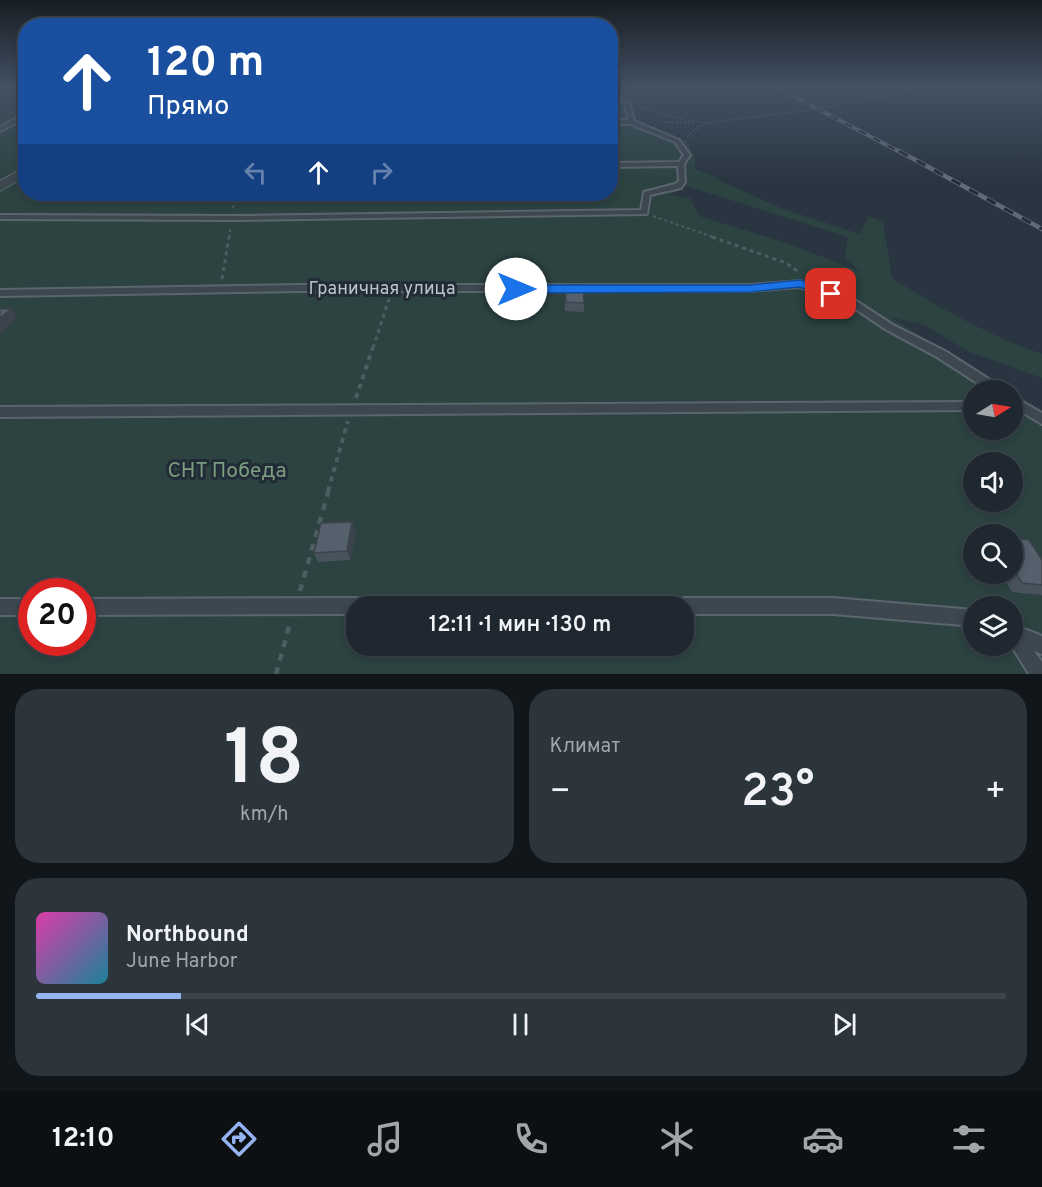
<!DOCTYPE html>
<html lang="ru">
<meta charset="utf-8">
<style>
:root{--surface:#1f2830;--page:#2c343c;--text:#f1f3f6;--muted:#a1a6ab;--line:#3c444c;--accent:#95b2f1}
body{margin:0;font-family:Overpass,sans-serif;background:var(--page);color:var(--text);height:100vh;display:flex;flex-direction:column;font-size:22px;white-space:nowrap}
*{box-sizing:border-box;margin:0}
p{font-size:20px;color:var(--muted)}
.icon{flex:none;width:33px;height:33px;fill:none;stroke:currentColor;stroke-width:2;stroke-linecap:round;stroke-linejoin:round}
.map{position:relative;height:674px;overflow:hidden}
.details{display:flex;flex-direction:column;gap:15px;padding:15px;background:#11161a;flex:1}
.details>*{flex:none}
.hud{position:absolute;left:18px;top:18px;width:600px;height:183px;border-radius:24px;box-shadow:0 3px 9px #0003,0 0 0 2px var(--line);background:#1a4fa0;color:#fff;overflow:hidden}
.needle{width:39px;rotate:79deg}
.buttons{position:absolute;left:963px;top:380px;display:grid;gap:12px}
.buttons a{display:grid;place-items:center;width:60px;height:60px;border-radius:50%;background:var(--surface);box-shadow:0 3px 9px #0003,0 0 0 2px var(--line);font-size:30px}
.speed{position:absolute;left:18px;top:578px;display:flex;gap:12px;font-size:30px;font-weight:700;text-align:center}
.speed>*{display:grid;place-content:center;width:78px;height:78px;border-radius:50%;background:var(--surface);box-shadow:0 3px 9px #0003,0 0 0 2px var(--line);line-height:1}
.speed .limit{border:9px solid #d22;background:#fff;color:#111}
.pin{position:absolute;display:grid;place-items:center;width:51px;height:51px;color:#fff;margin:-26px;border-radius:12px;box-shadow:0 3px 9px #0006}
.me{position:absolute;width:66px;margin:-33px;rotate:90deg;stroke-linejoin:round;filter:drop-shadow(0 0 4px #0008)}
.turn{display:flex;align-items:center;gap:21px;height:126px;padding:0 30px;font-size:27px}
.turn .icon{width:78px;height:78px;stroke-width:2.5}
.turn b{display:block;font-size:42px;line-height:51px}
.lanes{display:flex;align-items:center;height:57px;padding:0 30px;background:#0003;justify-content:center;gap:30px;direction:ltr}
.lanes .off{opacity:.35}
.big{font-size:45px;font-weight:600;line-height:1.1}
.details .card{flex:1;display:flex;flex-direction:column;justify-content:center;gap:9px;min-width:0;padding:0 21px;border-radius:24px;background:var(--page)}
.details .dial{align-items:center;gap:0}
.dial b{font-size:78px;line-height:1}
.song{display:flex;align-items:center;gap:18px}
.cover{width:72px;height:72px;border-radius:9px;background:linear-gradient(135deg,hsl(320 70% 55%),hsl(190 70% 35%))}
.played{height:6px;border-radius:3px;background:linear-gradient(90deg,var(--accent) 15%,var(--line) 15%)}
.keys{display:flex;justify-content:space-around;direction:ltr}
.heat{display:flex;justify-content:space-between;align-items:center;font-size:33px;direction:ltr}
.details .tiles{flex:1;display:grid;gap:15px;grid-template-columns:1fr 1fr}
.card:last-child{grid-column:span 2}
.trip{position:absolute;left:346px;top:596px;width:348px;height:60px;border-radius:24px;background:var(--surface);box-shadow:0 3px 9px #0003,0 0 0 2px var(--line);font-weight:600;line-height:60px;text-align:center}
.dock{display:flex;height:96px;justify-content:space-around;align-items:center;background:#0c1013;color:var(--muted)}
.dock .icon{width:42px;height:42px}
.dock .selected{color:var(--accent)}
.dock b{font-size:27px;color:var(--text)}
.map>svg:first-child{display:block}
.green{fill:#2c4342;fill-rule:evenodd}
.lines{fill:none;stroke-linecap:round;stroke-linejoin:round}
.lane-casing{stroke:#5b656e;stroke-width:4}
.street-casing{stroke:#5b656e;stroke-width:2}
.path-far4{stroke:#4c5f60;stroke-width:1.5;stroke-dasharray:2 2;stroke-linecap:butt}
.path-far3{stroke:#4c5f60;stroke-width:2;stroke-dasharray:3 3;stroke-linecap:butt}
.path-far2{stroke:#4c5f60;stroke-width:3;stroke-dasharray:4 4;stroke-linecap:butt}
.path-far1{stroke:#4c5f60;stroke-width:4;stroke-dasharray:5 5;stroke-linecap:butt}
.path{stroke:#4c5f60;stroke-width:4.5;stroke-dasharray:7 7;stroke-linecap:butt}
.lane{fill:#3d4750;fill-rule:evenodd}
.street{fill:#3d4750;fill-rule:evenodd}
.rail-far1-casing{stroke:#606b77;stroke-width:4}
.rail-casing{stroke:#606b77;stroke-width:4.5}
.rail-far1{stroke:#222c36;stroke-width:2;stroke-dasharray:8;stroke-linecap:butt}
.rail{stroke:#222c36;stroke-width:3;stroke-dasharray:10;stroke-linecap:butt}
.wall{fill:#49535e}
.shaded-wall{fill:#3c434c}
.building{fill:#55606d;stroke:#3c434c;stroke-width:1.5}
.route{fill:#1a73e8;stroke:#114b97;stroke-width:1.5}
.labels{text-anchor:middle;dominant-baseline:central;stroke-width:6;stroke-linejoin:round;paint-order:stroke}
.street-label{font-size:18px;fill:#bac2ca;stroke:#222c36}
.near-park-label{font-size:21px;fill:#7b9e80;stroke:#222c36}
</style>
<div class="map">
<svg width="1042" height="674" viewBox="0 0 1042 674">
<rect width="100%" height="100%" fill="#293540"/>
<path class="green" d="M0 86H25L26 194H610L611 93 633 103 637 120 686 140 695 158V169L713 176 720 181 781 208 860 234 869 216 883 222 892 278C941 309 988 335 1042 354V378L967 351 925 325 890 317 1008 390H974V429H1012L1013 393 1042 411V674H0ZM686 186 848 237 845 258 859 271 784 242 699 216 690 198 670 195ZM974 462H1012V501H974ZM974 534H1012V573H974ZM32 591H82V642H32ZM357 606H684V645H357ZM974 606H1012V645H974Z"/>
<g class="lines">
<g class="lane-casing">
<g id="lane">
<polygon points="4,86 10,86 0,92 0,88"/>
<polygon points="610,95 629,101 634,121 679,140 690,155 684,164 685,182 681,188 650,195 647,214 233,220 0,219 0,215 233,216 641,210 644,192 675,184 679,181 678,166 610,167 610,163 679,162 684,155 675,142 630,124 610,124 610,120 628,120 625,103 610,98"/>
<polygon points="26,113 26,118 0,131 0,127"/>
<polygon points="800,281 850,297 893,325 945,351 1001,387 1003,390 988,390 937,357 885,329 844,301 799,287 750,291 300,291 0,296 0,290 300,285 750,285"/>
<polygon points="1012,396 1042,413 1042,424 1012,406"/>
<polygon points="974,402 974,410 0,417 0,407"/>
<polygon points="357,598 363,600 365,606 357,606 357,614 82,615 82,599"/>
<polygon points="684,598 833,598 974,610 974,626 833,614 684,614 684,606 676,606 678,600"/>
<rect x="0" y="599" width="32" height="16"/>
<polygon points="1014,625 1042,636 1042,654 1034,651 1042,662 1042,674 1029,674 1011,645 1012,645 1012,626"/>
</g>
</g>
<g class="street-casing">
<polygon id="street" points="26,166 26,176 0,191 0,181"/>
</g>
<g class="path-far4">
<polyline points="638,106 684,120 704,123"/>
<polyline points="660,122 689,123"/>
<polyline points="687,137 698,127 707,123 802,111 909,91 919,86"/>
</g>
<g class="path-far3">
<polyline points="233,208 235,194"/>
<polyline points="653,216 716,238"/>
<polyline points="229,238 231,226"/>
</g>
<g class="path-far2">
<polyline points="712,237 786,263 800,273"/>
<polyline points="222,279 229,237"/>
<polyline points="373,348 389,299"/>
</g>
<g class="path-far1">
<polyline points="356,398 373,347"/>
<polyline points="328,491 348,421"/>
</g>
<g class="path">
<polyline points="300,591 329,489"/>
<polyline points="276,674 290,623"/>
</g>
<use href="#lane" class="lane"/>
<use href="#street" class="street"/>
<g class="rail-far1-casing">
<polyline id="rail-far1" points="774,86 902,153"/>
</g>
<g class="rail-casing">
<polyline id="rail" points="899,151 1042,229"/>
</g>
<use href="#rail-far1" class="rail-far1"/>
<use href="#rail" class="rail"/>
</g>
<g class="wall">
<polygon points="565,285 584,303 584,312 565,311"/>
<polygon points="356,531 350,560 318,562 314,553"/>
<polygon points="1012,538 1042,560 1042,595 1012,592 1001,573 1012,573"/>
</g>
<g class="shaded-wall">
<polygon points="11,309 17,318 0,333 0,318"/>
<polygon points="352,522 356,531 350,560 347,551"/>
</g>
<g class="building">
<polygon points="565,285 583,285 584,303 566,302"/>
<polygon points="0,309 11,309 0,318"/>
<polygon points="352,522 347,551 314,553 321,523"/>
<polygon points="1012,538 1029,540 1042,560 1042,585 1022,583 1012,567"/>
</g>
<linearGradient id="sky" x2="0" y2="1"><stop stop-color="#171d23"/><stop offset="0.48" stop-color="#435164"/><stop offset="1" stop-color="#435164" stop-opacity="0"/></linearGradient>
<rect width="1042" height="181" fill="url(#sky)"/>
<polygon class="route" points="800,280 836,291 838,294 831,298 799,287 750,292 516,293 510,289 516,285 750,285"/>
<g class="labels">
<g class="street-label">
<text x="382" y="289">Граничная улица</text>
</g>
<g class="near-park-label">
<text x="227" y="471">СНТ Победа</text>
</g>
</g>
</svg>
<div class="buttons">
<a><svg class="needle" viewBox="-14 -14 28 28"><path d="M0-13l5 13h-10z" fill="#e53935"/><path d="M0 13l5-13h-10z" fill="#a1a6ab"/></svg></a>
<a><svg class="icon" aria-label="sound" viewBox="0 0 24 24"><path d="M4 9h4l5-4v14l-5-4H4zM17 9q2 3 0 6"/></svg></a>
<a><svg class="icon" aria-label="search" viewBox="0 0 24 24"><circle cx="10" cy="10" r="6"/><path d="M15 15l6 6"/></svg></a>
<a><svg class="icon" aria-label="layers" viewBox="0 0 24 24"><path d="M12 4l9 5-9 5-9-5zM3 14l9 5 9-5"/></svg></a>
</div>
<div class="speed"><div class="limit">20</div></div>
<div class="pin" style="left:831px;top:294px;background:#d93025"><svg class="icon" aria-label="arrive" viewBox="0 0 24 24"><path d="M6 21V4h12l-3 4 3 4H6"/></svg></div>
<svg class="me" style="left:516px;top:289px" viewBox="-20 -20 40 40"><circle r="19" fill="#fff"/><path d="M0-13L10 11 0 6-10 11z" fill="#1a73e8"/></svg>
<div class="trip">12:11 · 1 мин · 130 m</div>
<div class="hud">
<div class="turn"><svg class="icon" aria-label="ahead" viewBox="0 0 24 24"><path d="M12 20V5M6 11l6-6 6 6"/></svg><div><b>120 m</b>Прямо</div></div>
<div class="lanes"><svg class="icon off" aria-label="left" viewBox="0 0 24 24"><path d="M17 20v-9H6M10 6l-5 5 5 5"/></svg><svg class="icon" aria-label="ahead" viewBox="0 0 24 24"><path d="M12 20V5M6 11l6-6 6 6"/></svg><svg class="icon off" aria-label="right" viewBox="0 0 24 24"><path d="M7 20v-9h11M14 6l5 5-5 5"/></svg></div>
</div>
</div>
<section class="details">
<div class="tiles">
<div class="card dial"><b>18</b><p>km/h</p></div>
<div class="card"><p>Климат</p>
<div class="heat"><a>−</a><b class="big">23°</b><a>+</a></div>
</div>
<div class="card">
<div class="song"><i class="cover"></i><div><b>Northbound</b><p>June Harbor</p></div></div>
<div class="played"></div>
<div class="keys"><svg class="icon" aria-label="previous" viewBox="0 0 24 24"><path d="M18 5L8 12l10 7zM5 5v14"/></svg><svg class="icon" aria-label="pause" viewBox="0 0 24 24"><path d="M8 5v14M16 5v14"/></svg><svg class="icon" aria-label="next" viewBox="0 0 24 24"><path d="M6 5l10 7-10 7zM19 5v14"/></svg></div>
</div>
</div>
</section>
<nav class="dock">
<b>12:10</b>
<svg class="icon selected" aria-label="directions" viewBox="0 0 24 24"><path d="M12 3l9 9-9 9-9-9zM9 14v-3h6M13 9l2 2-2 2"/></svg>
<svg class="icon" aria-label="music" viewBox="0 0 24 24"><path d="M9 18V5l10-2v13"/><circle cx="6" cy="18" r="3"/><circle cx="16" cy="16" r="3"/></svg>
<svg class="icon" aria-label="phone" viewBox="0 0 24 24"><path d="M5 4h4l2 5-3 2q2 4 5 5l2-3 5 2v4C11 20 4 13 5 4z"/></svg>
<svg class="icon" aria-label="climate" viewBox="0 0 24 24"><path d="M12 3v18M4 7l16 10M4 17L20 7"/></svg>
<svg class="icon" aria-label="car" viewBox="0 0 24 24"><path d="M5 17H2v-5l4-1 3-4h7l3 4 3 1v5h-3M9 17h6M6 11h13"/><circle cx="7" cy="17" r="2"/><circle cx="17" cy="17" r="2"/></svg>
<svg class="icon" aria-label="filters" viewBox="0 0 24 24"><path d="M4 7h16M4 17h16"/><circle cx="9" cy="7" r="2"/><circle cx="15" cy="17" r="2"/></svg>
</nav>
